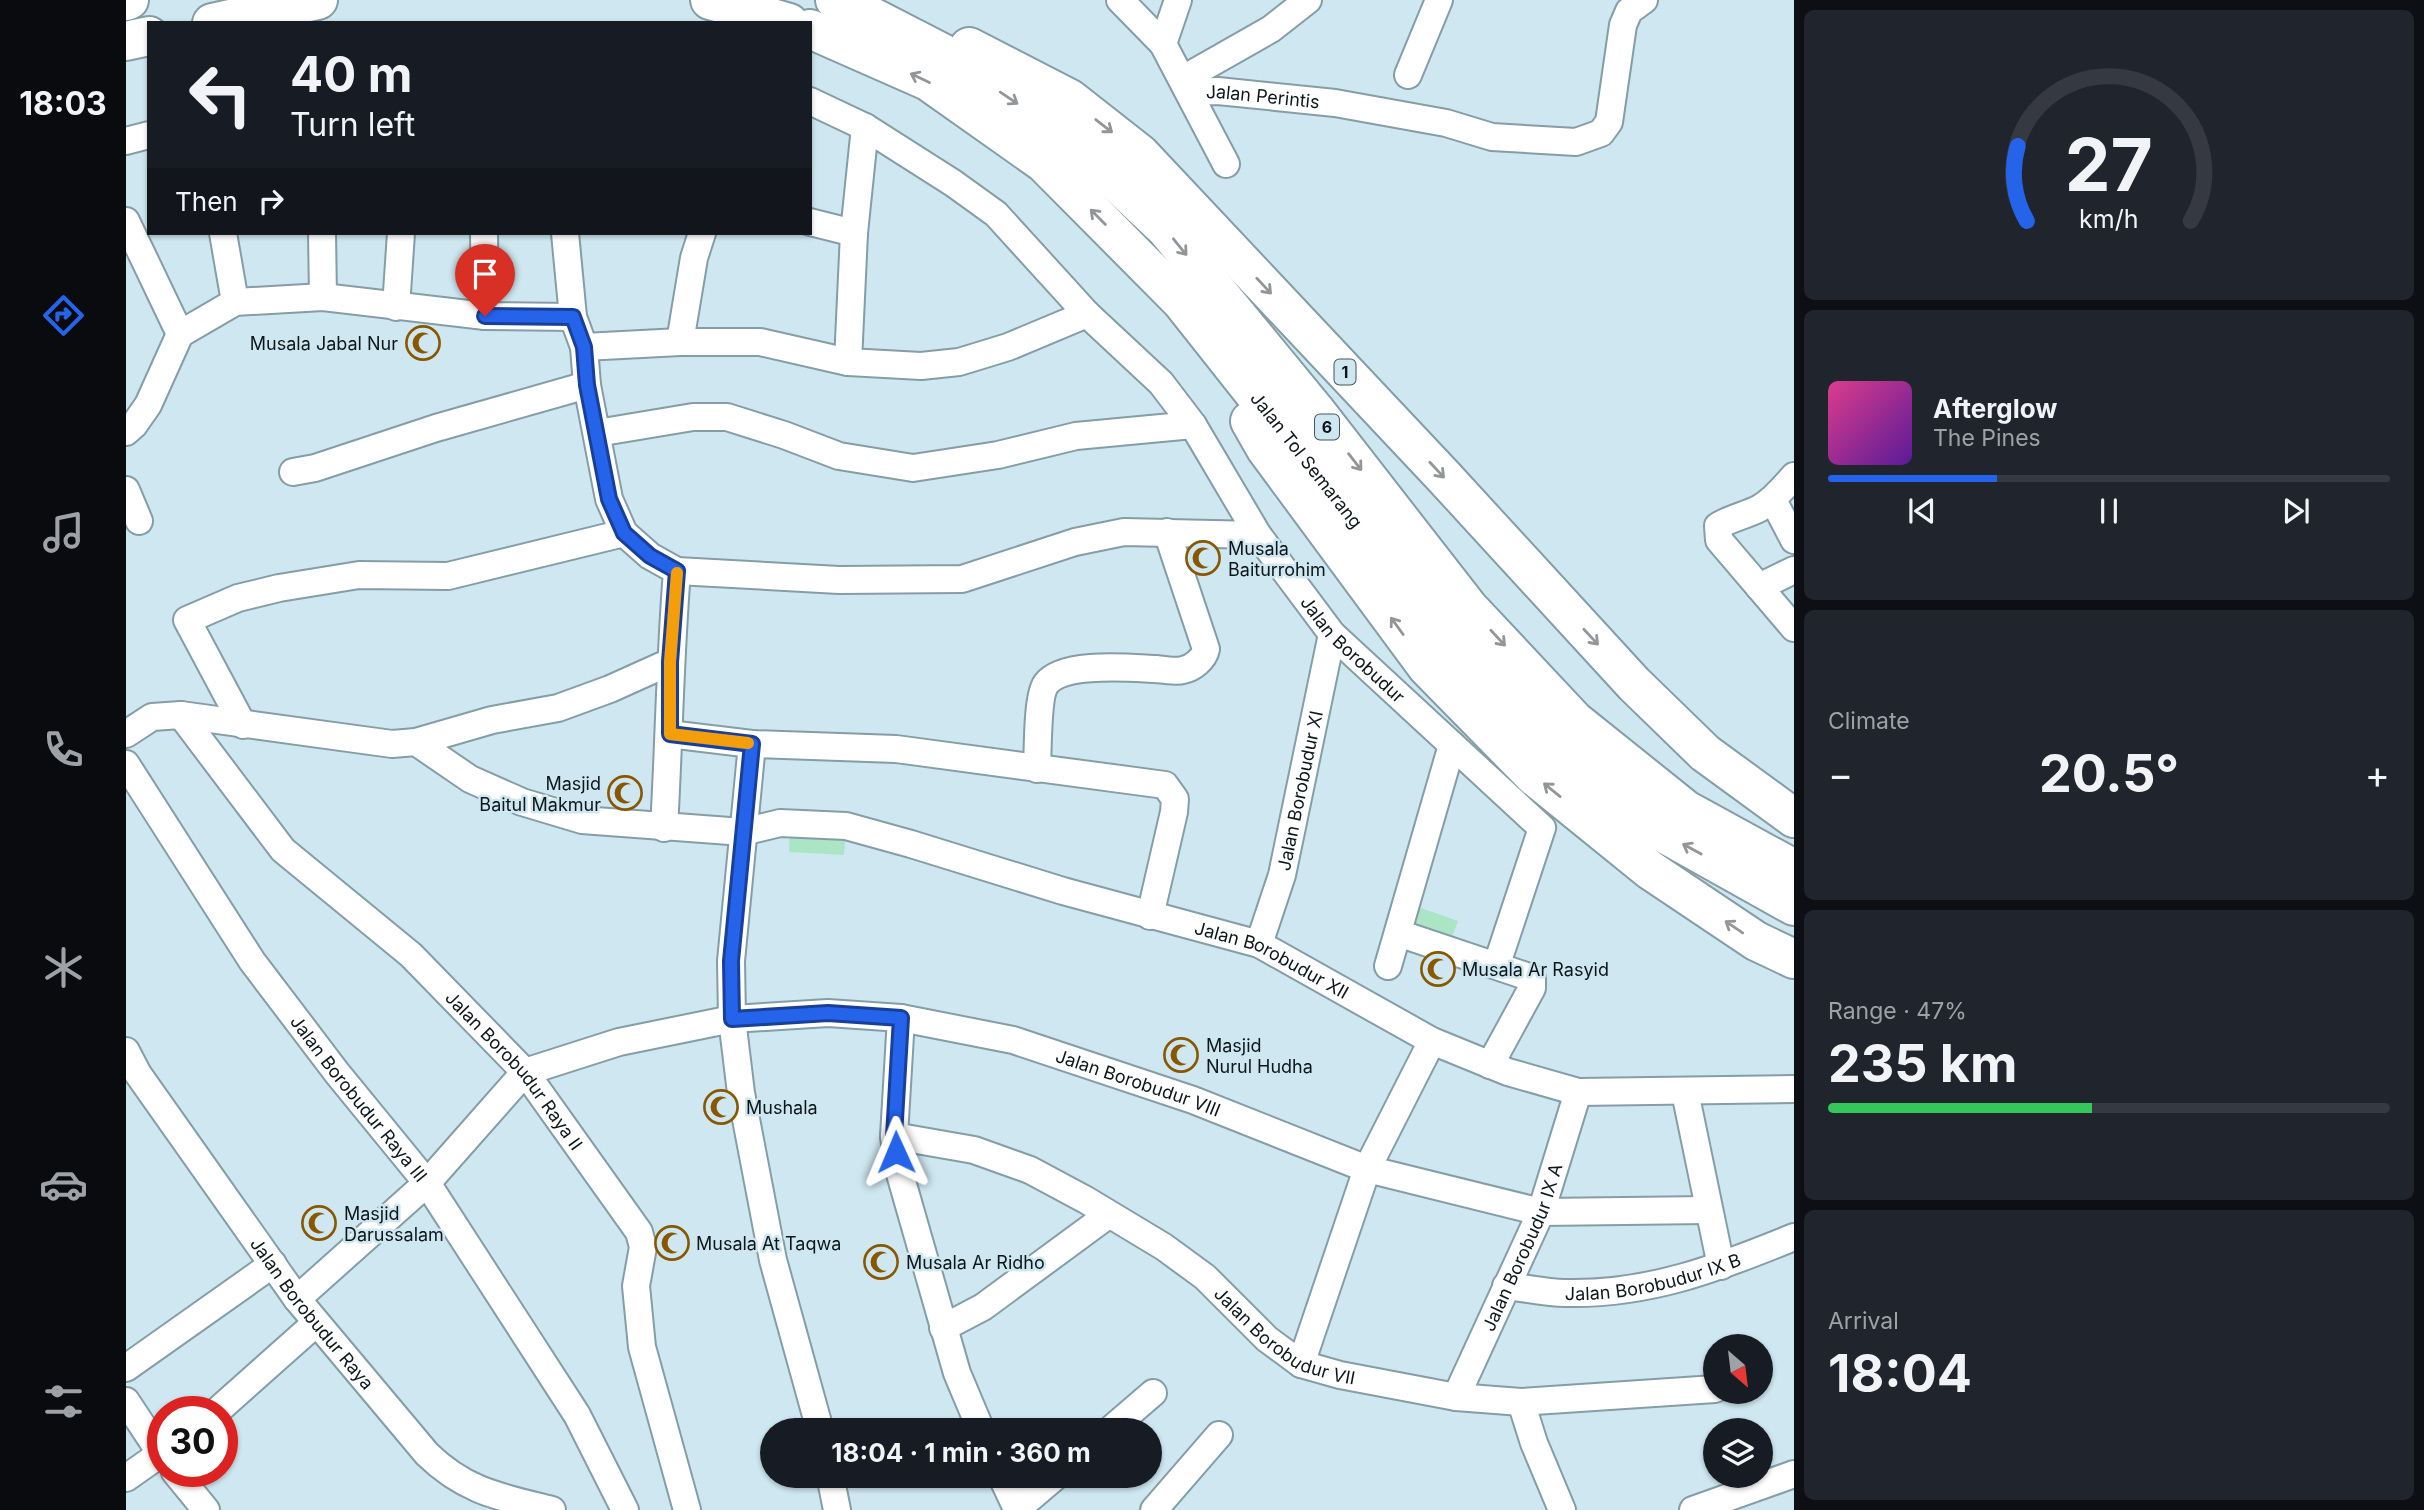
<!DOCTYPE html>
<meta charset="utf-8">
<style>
:root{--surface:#171b24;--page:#20242c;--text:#f1f3f6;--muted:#9ea1a6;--line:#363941;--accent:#2563eb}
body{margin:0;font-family:Inter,sans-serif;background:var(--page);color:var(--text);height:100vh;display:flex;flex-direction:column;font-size:26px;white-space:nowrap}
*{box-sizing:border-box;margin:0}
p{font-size:23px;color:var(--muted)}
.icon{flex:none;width:38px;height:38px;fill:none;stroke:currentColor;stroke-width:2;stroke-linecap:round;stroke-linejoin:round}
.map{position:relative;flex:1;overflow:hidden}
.details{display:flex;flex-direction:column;gap:10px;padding:10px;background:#0d0f14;width:630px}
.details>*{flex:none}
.hud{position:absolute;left:21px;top:21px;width:665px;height:214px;border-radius:0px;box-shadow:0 2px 5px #0004;background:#171b24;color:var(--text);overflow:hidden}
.needle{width:46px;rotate:152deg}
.controls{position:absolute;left:1577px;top:1334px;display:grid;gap:14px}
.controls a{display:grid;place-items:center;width:70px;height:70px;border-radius:50%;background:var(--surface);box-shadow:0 2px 5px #0004;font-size:35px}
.speed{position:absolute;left:21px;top:1396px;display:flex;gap:14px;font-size:35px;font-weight:700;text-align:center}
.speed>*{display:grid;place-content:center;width:91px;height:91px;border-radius:50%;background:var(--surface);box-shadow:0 2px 5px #0004;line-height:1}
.speed .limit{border:10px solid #d22;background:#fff;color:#111}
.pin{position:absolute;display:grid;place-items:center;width:60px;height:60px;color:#fff;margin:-72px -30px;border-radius:50% 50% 50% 0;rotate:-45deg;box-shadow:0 0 7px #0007}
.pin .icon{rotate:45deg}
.me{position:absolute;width:77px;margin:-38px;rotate:359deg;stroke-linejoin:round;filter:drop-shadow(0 0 5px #0008)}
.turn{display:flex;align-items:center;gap:24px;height:147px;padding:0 28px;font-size:32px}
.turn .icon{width:91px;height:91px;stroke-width:2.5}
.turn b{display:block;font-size:49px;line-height:60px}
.then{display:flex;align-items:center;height:66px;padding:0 28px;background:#0003;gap:14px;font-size:26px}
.big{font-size:52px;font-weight:700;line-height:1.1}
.details .widget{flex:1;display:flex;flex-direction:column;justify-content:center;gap:10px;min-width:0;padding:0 24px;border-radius:10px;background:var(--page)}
.details .dial{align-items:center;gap:0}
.dial svg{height:182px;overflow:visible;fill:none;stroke:var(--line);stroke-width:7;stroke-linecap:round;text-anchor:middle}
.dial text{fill:var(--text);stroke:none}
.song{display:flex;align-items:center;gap:21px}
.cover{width:84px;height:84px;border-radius:10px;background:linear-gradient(135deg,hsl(330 70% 55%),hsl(270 70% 35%))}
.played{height:7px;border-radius:4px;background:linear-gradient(90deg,var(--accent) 30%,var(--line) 30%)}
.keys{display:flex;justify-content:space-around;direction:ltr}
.heat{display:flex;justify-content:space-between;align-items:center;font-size:38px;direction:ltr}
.charge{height:10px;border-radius:5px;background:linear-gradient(90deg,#34c759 47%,var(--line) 0)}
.trip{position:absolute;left:634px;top:1418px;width:402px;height:70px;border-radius:35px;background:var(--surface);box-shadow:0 2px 5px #0004;font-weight:700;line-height:70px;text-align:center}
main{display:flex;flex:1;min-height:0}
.tab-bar{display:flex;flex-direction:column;width:126px;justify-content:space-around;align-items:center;background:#090b0e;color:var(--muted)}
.tab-bar .icon{width:49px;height:49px}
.tab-bar .selected{color:var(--accent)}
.tab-bar b{font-size:32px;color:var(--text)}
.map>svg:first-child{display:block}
.green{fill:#abe5c6}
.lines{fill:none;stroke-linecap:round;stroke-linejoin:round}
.minor-casing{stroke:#859da6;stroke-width:30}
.highway-casing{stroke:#859da6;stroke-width:42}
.minor{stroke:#fff;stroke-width:26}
.highway{stroke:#fff;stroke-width:38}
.oneway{stroke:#929698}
.route-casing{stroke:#184099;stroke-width:18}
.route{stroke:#2563eb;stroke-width:12}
.slow{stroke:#f59e0b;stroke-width:12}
.labels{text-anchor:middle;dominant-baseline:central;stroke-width:5;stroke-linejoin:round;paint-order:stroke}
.shield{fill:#cee7f0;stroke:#47555a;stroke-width:2}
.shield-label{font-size:16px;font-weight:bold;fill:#0d1619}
.street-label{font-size:18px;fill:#0d1619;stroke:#cee7f0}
.poi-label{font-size:18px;fill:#0d1619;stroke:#cee7f0;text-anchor:start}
</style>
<main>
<nav class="tab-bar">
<b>18:03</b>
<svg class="icon selected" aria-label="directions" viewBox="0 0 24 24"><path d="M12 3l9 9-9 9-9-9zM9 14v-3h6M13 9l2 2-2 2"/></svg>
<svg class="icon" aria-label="music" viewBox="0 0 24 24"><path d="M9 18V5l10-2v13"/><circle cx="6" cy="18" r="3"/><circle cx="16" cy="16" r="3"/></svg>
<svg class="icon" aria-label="phone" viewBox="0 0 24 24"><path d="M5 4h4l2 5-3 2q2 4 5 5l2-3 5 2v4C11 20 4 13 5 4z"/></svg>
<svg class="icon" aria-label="climate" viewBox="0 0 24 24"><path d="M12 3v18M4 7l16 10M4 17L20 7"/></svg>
<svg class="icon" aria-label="car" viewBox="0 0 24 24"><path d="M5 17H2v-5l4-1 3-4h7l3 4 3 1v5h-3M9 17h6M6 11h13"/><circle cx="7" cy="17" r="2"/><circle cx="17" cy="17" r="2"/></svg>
<svg class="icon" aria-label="filters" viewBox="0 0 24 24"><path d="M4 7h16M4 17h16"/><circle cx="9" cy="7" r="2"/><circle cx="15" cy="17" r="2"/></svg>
</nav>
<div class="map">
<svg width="1668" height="1510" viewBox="0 0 1668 1510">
<rect width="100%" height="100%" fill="#cee7f0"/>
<g class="green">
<polygon points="664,827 720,830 718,855 663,852"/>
<polygon points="1292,907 1332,921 1325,940 1285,926"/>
</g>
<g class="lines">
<g class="minor-casing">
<g id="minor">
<polyline points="994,0 1037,44 1100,164"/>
<polyline points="1037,44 1052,0"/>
<polyline points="1282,75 1313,0"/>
<polyline points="1057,79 1145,29 1182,0"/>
<path id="s1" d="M1063 92 1092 91 1209 103 1320 123 1366 137 1450 142 1475 133 1483 122 1497 25 1503 11 1518 0"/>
<path id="s2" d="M684 101 739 127 827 183 870 214 961 314 1035 383 1067 425 1132 535 1206 634 1416 828 1371 964"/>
<polyline points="0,141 23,135"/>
<polyline points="0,221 54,334"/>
<polyline points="684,222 728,233"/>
<polyline points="97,233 109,302"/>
<polyline points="196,233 197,297"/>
<polyline points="358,233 359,316"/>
<polyline points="439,233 447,317"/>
<polyline points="270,307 275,233"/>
<polyline points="554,342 568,258 576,233"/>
<polyline points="458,347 554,342 634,342 722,362 795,366 833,362 882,347 961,314"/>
<polyline points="722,362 728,233 739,127"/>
<path d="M0 432 8 425 22 405 54 334 109 302 197 297 359 316 447 317 458 347 461 385 483 499 498 533 524 556 551 571C544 657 543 742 538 828"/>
<polyline points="471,433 567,417 601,417 658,435 713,456 787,468 872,455 950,436 1067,425"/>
<polyline points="167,472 189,468 310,428 461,385"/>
<path d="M1668 476C1658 487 1648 500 1634 508 1621 515 1605 518 1592 526L1593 540 1668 628"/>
<polyline points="0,490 13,521"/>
<polyline points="1647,500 1668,540"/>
<polyline points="551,571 713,580 836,579 949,542 998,532 1132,535"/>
<polyline points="1633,587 1668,570"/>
<path id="s3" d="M55 715 157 850 285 955 399 1072 513 1232 517 1247 510 1286 516 1347 561 1510"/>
<polyline points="117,725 61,620 112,598 153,588 233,575 322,576 498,533"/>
<path id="s4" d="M0 734 26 717 55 715 266 744 290 742 344 779 396 802 456 820 617 832 654 823 720 826 785 844 937 891 1133 944 1306 1041 1382 1072 1452 1092 1668 1089"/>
<polyline points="543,734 626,744 770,749 1039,785 1049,799 1048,812 1024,916"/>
<polyline points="290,742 366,720 432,708 484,689 544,662"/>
<polyline points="626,744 605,961 606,1019 615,1093 647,1260 694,1430"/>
<path id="s5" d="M0 764 126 961 211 1073 301 1183 451 1415 499 1510"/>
<path d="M911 769C912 751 911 696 920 684 937 661 1005 668 1030 669 1038 670 1050 672 1057 670 1067 668 1078 659 1080 649L1041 532"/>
<polyline points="1272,933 1406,978 1406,988 1364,1065"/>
<path id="s6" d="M1133 944 1156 875 1206 634"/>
<polyline points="1262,966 1326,745"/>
<polyline points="775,1018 768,1136 772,1167 831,1373 855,1430"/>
<path id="s7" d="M0 1051 12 1074 171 1299 301 1454C340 1492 375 1497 426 1510"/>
<polyline points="1559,1092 1595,1266"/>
<path id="s8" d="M768 1136 848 1150 904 1170 960 1200 1038 1247 1079 1277 1141 1339 1175 1364 1214 1375 1330 1397 1395 1402 1589 1389"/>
<path id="s9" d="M1380 1286C1400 1288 1420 1293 1439 1293 1523 1295 1592 1268 1668 1237"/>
<path id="s10" d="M171 1299 301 1183 399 1072 493 1042 606 1019 702 1013 775 1018 887 1040 1067 1100 1241 1169 1415 1212 1582 1210"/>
<polyline points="817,1328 857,1307 982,1215"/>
<polyline points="1175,1364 1241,1169 1306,1041"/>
<polyline points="0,1368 147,1264"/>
<path id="s11" d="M1330 1397 1415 1212 1452 1092"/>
<polyline points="0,1401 37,1457"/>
<polyline points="1395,1402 1408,1443 1436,1510"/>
<polyline points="90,1412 190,1323"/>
<polyline points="984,1430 1027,1393"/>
<polyline points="49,1472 80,1510"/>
<polyline points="704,1475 711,1510"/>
<polyline points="875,1475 891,1509"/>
<polyline points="0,1478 37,1452"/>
<polyline points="890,1510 931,1475"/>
<polyline points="1028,1510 1093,1435"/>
<polyline points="1567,1510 1668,1474"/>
</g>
</g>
<g class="highway-casing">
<g id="highway">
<polyline points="584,0 663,23"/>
<polyline points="709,0 719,3 816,53 943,138 1040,229 1188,409 1342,607 1449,721 1560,810 1668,869"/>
<polyline points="0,1 3,0"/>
<polyline points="86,23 192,0"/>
<path id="s12" d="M684 29 802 81 918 163 1055 301 1311 624 1426 747 1539 834 1668 906"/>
<polyline points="0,41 23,36"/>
<polyline points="843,47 944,99 1014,154 1318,477 1508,684 1579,753 1668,818"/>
<polyline points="1124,421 1140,449 1301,667 1408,776 1524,870 1630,941 1668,959"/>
</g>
</g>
<use href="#minor" class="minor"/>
<use href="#highway" class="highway"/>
</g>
<defs><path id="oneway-shaft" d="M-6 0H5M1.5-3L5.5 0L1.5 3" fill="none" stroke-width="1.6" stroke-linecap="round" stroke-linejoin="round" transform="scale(1.75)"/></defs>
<g class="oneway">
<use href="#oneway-shaft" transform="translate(794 78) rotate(-154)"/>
<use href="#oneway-shaft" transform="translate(883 98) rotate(34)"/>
<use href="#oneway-shaft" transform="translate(978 126) rotate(38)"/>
<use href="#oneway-shaft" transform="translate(972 217) rotate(-135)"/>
<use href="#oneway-shaft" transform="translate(1054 247) rotate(51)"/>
<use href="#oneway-shaft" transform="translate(1138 286) rotate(47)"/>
<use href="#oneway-shaft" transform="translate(1229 462) rotate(52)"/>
<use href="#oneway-shaft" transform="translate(1311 470) rotate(47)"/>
<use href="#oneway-shaft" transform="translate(1271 626) rotate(-126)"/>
<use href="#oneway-shaft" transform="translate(1465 637) rotate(47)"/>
<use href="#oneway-shaft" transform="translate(1372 638) rotate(47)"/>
<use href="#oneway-shaft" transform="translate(1426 790) rotate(-141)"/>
<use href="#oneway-shaft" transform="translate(1566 849) rotate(-151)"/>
<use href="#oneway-shaft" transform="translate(1608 927) rotate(-146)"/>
</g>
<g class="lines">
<g class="route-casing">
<polyline id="route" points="359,316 447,317 458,347 461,385 483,499 498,533 524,556 551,571 544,662 544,734 626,744 605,961 606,1019 702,1013 775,1018 768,1136 770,1152"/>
</g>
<use href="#route" class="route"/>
<polyline class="slow" points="551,573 544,662 544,734 622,743"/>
</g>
<defs>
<g id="mosque-ring" transform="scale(1.75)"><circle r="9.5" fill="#cee7f0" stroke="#885700" stroke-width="1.5"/><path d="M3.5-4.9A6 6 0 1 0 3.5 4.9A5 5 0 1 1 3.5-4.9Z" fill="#885700"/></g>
</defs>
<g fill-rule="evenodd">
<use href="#mosque-ring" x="297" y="343"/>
<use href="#mosque-ring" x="1077" y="558"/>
<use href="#mosque-ring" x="499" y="793"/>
<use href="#mosque-ring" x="1312" y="969"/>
<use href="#mosque-ring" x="1055" y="1055"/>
<use href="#mosque-ring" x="595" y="1107"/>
<use href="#mosque-ring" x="193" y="1223"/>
<use href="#mosque-ring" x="546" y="1243"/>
<use href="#mosque-ring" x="755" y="1262"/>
</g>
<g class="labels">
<g class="shield">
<rect x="1208.5" y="359.5" width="21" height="25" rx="5"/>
<rect x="1189" y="414.5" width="24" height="25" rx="5"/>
</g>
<g class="shield-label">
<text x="1219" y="372">1</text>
<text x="1201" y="427">6</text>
</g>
<g class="street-label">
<text stroke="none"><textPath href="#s1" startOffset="74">Jalan Perintis</textPath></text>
<text stroke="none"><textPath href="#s12" startOffset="668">Jalan Tol Semarang</textPath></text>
<text stroke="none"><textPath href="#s2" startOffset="784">Jalan Borobudur</textPath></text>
<text stroke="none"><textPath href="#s6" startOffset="159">Jalan Borobudur XI</textPath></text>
<text stroke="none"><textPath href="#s4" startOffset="1195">Jalan Borobudur XII</textPath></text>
<text stroke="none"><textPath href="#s3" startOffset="490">Jalan Borobudur Raya II</textPath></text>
<text stroke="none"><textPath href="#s10" startOffset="952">Jalan Borobudur VIII</textPath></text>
<text stroke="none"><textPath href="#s5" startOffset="408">Jalan Borobudur Raya III</textPath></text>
<text stroke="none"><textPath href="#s11" startOffset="164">Jalan Borobudur IX A</textPath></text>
<text stroke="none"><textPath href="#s9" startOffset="149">Jalan Borobudur IX B</textPath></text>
<text stroke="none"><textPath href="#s7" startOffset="322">Jalan Borobudur Raya</textPath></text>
<text stroke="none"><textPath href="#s8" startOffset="448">Jalan Borobudur VII</textPath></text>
</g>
<g class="poi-label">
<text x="272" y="343" text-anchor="end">Musala Jabal Nur</text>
<text x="1102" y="548">Musala<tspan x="1102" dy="21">Baiturrohim</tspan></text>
<text x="475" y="783" text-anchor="end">Masjid<tspan x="475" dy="21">Baitul Makmur</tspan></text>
<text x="1336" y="969">Musala Ar Rasyid</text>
<text x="1080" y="1045">Masjid<tspan x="1080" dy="21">Nurul Hudha</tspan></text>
<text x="620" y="1107">Mushala</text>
<text x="218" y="1213">Masjid<tspan x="218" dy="21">Darussalam</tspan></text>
<text x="570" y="1243">Musala At Taqwa</text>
<text x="780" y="1262">Musala Ar Ridho</text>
</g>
</g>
</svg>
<div class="controls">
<a><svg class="needle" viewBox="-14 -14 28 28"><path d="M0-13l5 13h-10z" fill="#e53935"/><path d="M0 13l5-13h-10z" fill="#9ea1a6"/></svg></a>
<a><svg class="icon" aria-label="layers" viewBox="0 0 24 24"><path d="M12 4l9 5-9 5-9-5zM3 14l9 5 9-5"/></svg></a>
</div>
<div class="speed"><div class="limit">30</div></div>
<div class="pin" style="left:359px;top:316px;background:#d93025"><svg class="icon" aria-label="arrive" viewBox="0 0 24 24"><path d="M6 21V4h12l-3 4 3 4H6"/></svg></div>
<svg class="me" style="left:770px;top:1152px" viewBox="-20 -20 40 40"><path d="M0-17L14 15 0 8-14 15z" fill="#2563eb" stroke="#fff" stroke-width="4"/></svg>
<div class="trip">18:04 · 1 min · 360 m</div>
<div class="hud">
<div class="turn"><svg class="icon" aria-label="left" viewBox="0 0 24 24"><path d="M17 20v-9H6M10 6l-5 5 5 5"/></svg><div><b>40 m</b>Turn left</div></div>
<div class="then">Then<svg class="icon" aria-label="right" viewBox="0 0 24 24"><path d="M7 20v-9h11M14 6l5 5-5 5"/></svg></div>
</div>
</div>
<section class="details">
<div class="widget dial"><svg viewBox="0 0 100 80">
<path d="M14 69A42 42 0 1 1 86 69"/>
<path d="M14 69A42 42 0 0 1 10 36" stroke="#2563eb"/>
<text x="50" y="56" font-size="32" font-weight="700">27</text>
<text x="50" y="72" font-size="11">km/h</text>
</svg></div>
<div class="widget">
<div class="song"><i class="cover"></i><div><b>Afterglow</b><p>The Pines</p></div></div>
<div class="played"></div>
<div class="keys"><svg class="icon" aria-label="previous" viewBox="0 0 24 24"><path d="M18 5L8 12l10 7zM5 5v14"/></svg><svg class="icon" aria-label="pause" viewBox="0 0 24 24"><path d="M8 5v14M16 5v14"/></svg><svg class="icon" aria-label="next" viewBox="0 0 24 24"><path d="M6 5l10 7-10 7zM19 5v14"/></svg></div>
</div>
<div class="widget"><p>Climate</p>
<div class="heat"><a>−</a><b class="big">20.5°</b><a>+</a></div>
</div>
<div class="widget"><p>Range · 47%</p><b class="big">235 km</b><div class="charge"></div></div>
<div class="widget"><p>Arrival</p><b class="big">18:04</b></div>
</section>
</main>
